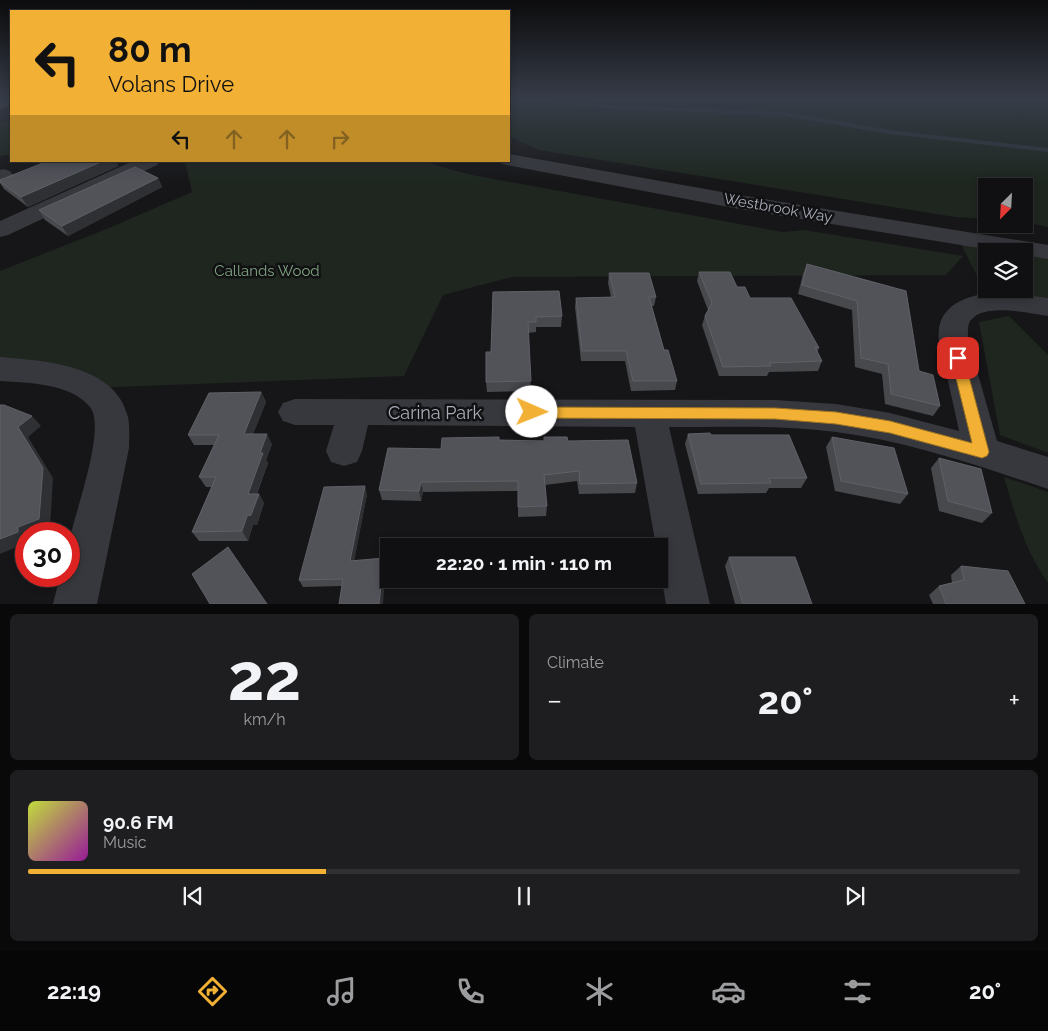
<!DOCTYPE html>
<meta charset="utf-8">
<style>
:root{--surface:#101012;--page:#1e1e20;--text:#f1f3f6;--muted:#9c9d9f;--line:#303032;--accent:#f2b134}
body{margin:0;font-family:Raleway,sans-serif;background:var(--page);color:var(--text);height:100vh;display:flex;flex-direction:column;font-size:19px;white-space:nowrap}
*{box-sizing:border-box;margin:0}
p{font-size:16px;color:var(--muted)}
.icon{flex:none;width:28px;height:28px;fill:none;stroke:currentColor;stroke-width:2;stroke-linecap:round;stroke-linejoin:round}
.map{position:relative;height:604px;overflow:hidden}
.details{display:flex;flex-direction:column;gap:10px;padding:10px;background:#09090a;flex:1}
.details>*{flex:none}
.guide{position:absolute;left:10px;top:10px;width:500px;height:152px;border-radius:0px;box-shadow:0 2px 8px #0003,0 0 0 1px var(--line);background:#f2b134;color:#111;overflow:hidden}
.needle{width:32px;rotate:204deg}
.tools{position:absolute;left:978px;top:178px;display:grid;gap:10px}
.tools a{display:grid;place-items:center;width:55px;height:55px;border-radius:0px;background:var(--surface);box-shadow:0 2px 8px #0003,0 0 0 1px var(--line);font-size:25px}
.speed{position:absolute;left:15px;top:522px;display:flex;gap:10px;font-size:25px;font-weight:700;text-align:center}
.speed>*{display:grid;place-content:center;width:65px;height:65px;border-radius:50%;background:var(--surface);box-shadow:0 2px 8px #0003,0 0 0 1px var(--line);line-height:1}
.speed .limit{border:8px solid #d22;background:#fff;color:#111}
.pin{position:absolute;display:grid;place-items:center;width:42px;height:42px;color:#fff;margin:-21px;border-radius:10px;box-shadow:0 2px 8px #0006}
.me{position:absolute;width:55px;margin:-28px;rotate:91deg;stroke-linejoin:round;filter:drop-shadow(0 0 4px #0008)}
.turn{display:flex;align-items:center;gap:18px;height:105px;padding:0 15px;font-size:22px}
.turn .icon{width:65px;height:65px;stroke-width:2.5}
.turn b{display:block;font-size:35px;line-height:42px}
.lanes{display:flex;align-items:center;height:48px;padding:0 15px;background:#0003;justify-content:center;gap:25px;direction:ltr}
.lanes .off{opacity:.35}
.big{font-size:38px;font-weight:700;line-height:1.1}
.details .widget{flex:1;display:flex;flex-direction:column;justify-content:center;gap:8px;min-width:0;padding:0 18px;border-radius:8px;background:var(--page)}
.details .dial{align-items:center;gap:0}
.dial b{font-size:65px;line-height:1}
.song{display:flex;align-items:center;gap:15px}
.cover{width:60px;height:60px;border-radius:8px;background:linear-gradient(135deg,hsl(70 70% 55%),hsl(300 70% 35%))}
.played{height:5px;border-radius:2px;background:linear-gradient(90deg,var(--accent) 30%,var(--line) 30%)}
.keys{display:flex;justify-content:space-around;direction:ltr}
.heat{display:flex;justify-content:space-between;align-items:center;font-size:28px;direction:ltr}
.details .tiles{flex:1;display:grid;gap:10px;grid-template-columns:1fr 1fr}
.widget:last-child{grid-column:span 2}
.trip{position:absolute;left:380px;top:538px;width:288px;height:50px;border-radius:0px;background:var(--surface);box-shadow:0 2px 8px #0003,0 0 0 1px var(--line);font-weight:700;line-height:50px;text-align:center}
.menu{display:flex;height:80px;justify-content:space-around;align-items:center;background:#060607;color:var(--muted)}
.menu .icon{width:35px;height:35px}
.menu .on{color:var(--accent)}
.menu b{font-size:22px;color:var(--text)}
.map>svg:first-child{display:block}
.green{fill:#1e261f}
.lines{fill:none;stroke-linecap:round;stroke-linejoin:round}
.stream{fill:#2c353c;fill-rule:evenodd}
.minor{fill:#37383d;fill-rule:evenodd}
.major{fill:#53555c;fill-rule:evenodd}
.wall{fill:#47494d}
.shaded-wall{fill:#2f3033}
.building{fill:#525359;stroke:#5f6168}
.route{fill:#f2b134;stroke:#9d7322}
.labels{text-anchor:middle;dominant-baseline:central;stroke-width:5;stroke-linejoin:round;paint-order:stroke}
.street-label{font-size:15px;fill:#a8adb8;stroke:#111113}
.park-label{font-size:15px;fill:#7fa381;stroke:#111113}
.near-street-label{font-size:18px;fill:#a8adb8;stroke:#111113}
</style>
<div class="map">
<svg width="1048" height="604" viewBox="0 0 1048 604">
<rect width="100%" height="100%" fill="#161618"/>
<g class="green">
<polygon points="509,99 1048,99 1048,227 1024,222 1024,186 986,186 986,219 955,217 539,150 509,136"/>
<polygon points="11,120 11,154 0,156 0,123"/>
<polygon points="185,161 422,161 467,174 783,232 804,230 963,256 946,275 512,277 443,295 404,376 62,389 0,372 0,271 109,228 192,192"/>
<polygon points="961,244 1009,251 986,251 986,289 1024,289 1024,253 1048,257 1048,310 989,300"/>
<polygon points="1009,316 1048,355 1048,453 1000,435 979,322"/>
<path d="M1004 477 1048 492V583C1025 550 1015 515 1004 477Z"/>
</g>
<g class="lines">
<polygon class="stream" points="530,99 547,99 594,104 785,112 890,130 1048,148 1048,152 890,134 785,116 594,108 533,101"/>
<g class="minor">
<polygon points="509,154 739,195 1048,245 1048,259 1024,255 1024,251 998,251 739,209 502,164 500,161 509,161"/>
<polygon points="133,161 160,161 157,165 8,235 0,237 0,221"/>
<polygon points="3,169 10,171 13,175 10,179 0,182 0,170"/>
<path d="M1003 292 1048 298V316C1029 313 985 303 971 320 967 324 968 333 968 339L997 441 1048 457V489C979 466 908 441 836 432 780 425 725 427 669 427L710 604H666L659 563V546H656L635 427 368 425 362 451 357 462 344 466 331 462 326 451 334 425H295L283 421 278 412 283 403 295 399 775 400 836 404 890 413 959 431C955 411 950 391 946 371 943 361 940 351 939 341 934 302 974 293 1003 292Z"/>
<path d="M0 357C44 361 115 364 128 417 130 427 129 438 129 448L97 604H53L60 576H69C69 565 67 553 69 542 74 515 107 428 90 407 70 383 29 383 0 381Z"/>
</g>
<polygon class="major" points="0,99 11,99 11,105 0,109"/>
</g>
<g class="wall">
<polygon points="48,161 116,161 118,166 28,207 4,189 0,183 0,180"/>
<polygon points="158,178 162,187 68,236 45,220 39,210"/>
<polygon points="807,264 906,291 919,371 940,406 933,416 885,404 882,374 855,367 852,310 798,294 803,274"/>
<polygon points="699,272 737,287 750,298 819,348 817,352 822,361 818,371 769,372 767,376 719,376 702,325 705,316 708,310 697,281"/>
<polygon points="609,273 656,297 654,306 651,306 664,350 677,381 675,390 631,391 625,361 581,361 575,307 576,298 611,297 608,283"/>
<polygon points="493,292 562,316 561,327 536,327 536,332 528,333 531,391 487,392 486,382 491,352"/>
<polygon points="261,392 266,402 253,434 272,444 266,460 268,463 257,494 259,494 264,503 257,525 253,525 248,541 199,541 192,532 212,487 206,487 199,477 214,445 194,445 188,435"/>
<polygon points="688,434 711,435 807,478 801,488 769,488 766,493 698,494 685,444"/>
<polygon points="832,437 908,494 900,504 835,491 826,447"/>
<polygon points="499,440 568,441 637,483 635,493 579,494 577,481 545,485 547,506 546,516 518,517 518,491 423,492 421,501 382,500 379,490 441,449"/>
<polygon points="939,458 992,513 982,523 939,511 931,468"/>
<polygon points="367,494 354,560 386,565 341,586 303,587 299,580"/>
<polygon points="729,557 812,604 735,604 725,566"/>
<polygon points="961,566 1025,604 933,604 929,595 939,586 952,583 951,575"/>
</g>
<g class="shaded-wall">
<polygon points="103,161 116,161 118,166 28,207 21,197"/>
<polygon points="158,178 162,187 68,236 62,226"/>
<polygon points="261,392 266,402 249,444 244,434"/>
<polygon points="32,416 41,426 28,437 53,478 50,529 37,534 26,534 26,543 0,554 0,539 18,427"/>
<polygon points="267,434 272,444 266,460 268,463 253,503 248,494 260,453"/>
<polygon points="421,482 423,492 421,501 419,491"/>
<polygon points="365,486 367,494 353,568 350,561"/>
<polygon points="259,494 264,503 257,525 253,525 248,541 242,531 247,516"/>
<polygon points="384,558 386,565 383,604 379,604"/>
</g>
<g class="building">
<polygon points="48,161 103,161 21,197 0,182 0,180"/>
<polygon points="135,167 158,178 62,226 39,210"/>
<polygon points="807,264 906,291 919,371 933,375 940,406 891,394 888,364 861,358 857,301 802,285"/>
<polygon points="699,272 730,272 737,287 745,287 750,298 791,298 819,348 815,347 822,361 769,363 771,366 723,367 705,316 712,303"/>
<polygon points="609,273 649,273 656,297 649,297 664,350 668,350 677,381 633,381 626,351 582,351 576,298 615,297"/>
<polygon points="559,291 562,316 536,317 536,322 528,322 531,381 486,382 486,352 491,352 493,292"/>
<polygon points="261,392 244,434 267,434 260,453 263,453 248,494 259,494 251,515 247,516 242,531 192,532 216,477 199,477 219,435 188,435 209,393"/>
<polygon points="0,405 4,405 32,416 18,427 43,468 39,519 18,527 18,532 0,539"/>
<polygon points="710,433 711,435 789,435 807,478 769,478 771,483 701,484 688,434"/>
<polygon points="499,437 499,440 544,441 544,437 567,437 568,441 628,440 637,483 580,484 579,471 544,475 547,506 518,507 518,481 421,482 419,491 379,490 388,448 441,449 442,438"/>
<polygon points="832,437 894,448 908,494 841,481"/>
<polygon points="939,458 981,469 992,513 948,501"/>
<polygon points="365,486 350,561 384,558 379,604 339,604 343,579 299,580 324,487"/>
<polygon points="228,547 267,604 210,604 192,574"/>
<polygon points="729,557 795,557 812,604 743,604"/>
<polygon points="961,566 1008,571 1025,604 946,604 939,586 964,580"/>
</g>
<linearGradient id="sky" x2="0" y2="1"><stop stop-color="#0c0c0d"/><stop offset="0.54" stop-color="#363c48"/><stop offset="1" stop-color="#363c48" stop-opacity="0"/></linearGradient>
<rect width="1048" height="183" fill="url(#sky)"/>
<polygon class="route" points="958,354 962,355 964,358 989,452 987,456 982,458 890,433 836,424 775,419 532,418 527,416 525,412 527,409 532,407 775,408 836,412 890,421 972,443 951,358 953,355"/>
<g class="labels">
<g class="street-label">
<text transform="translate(778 208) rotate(10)">Westbrook Way</text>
</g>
<g class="park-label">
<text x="267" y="271">Callands Wood</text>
</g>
<g class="near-street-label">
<text x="435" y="412">Carina Park</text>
</g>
</g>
</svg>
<div class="tools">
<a><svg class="needle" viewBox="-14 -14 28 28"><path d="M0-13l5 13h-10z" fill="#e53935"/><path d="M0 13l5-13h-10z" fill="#9c9d9f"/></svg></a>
<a><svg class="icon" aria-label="layers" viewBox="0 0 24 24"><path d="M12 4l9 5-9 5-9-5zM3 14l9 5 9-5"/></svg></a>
</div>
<div class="speed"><div class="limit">30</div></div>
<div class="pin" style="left:958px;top:358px;background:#d93025"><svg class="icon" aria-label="arrive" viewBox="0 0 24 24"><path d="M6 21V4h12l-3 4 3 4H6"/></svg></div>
<svg class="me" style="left:532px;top:412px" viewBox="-20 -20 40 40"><circle r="19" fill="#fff"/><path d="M0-13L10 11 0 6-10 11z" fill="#f2b134"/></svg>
<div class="trip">22:20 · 1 min · 110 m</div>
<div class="guide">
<div class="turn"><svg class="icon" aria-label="left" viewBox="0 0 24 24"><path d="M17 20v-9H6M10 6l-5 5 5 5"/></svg><div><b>80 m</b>Volans Drive</div></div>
<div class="lanes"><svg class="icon" aria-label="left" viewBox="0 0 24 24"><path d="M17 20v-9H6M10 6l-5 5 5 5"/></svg><svg class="icon off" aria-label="ahead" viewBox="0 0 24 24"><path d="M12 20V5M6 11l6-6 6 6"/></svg><svg class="icon off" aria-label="ahead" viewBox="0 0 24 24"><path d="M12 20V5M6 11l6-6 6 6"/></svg><svg class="icon off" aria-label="right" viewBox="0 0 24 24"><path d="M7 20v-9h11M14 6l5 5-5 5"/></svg></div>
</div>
</div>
<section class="details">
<div class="tiles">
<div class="widget dial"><b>22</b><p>km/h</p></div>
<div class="widget"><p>Climate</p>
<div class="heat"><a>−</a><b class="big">20°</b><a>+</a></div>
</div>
<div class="widget">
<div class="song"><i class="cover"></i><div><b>90.6 FM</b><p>Music</p></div></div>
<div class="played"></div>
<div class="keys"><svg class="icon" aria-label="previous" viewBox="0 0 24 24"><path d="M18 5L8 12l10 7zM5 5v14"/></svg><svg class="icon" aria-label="pause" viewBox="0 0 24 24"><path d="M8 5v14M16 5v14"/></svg><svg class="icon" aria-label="next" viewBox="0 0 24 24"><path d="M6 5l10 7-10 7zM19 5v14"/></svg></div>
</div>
</div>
</section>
<nav class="menu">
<b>22:19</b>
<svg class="icon on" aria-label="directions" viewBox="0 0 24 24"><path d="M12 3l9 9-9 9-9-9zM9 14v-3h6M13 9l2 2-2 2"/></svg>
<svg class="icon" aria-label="music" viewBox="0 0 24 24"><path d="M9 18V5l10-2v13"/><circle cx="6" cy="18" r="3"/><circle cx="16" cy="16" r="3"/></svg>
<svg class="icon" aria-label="phone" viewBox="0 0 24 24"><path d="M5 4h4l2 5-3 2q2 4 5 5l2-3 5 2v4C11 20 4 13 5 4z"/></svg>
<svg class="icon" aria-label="climate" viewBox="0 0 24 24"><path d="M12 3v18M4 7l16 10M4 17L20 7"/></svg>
<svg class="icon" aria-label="car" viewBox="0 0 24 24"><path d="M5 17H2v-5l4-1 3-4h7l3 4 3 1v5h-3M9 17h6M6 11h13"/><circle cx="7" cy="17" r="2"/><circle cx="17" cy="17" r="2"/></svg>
<svg class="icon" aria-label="filters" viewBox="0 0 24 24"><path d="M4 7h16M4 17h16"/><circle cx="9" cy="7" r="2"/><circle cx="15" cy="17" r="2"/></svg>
<b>20°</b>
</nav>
